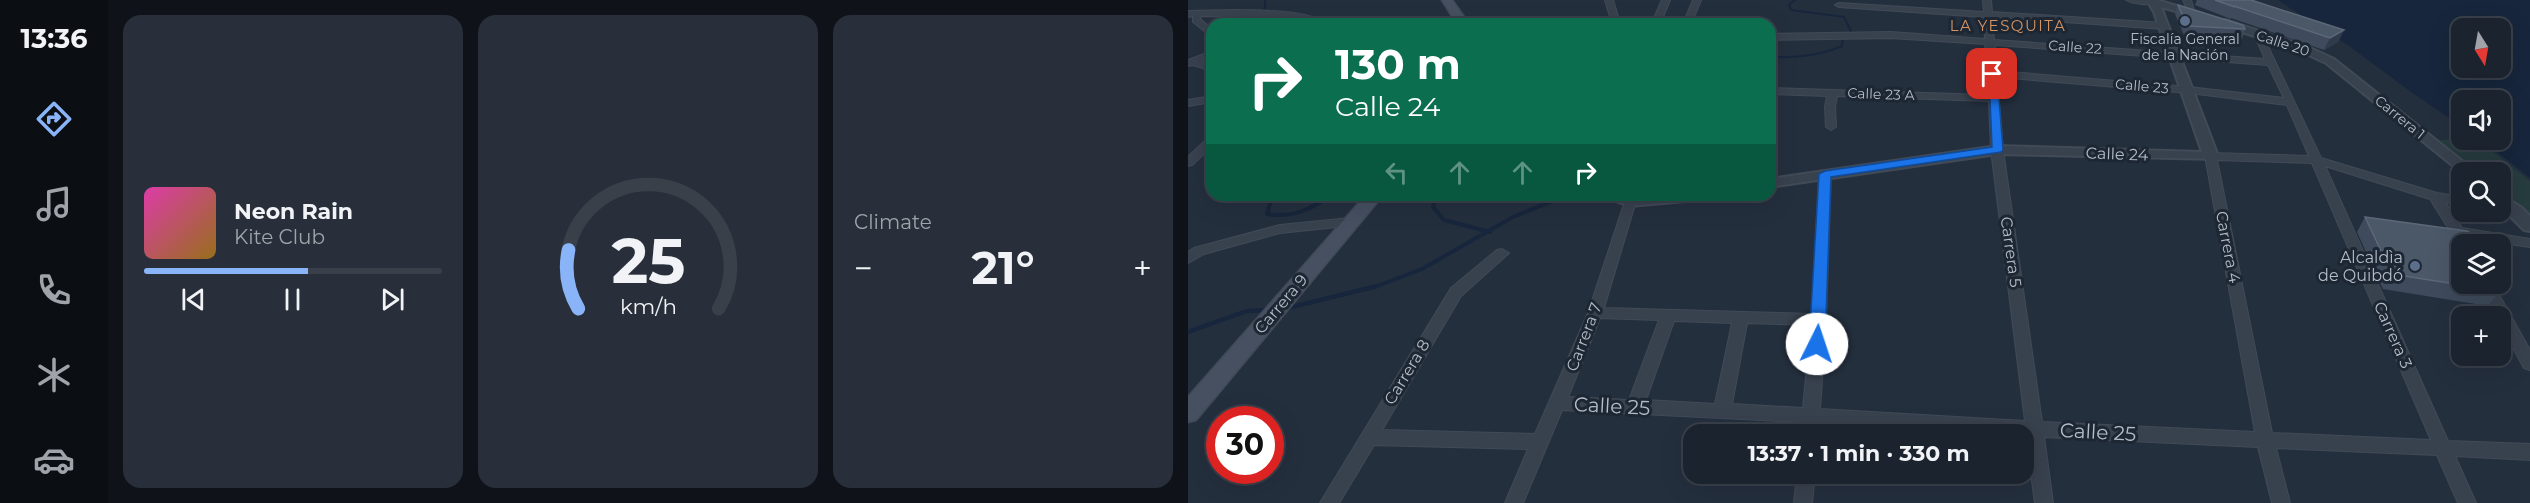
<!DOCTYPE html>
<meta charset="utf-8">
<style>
:root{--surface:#1b232e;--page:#282f3a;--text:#f1f3f6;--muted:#a0a4aa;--line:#39404a;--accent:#8ab4f8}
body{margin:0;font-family:Montserrat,sans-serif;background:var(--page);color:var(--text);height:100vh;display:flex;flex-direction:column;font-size:22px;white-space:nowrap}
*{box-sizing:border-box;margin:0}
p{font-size:20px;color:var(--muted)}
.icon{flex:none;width:33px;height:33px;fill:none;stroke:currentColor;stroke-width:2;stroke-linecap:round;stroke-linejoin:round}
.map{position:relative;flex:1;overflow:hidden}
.details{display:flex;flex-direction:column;gap:15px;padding:15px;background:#0f1319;width:1080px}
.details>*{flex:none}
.banner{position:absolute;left:18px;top:18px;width:570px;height:183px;border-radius:18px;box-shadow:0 6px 24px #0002,0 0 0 2px var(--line);background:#0b6e4f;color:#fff;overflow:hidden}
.needle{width:39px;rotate:169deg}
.buttons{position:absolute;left:1263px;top:18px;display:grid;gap:12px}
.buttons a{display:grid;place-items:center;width:60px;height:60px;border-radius:12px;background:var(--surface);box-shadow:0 6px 24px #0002,0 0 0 2px var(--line);font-size:30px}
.speed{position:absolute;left:18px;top:406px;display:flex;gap:12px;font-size:30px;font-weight:700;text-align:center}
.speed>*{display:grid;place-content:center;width:78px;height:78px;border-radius:50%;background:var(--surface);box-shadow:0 6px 24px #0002,0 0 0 2px var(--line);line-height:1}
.speed .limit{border:9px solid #d22;background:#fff;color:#111}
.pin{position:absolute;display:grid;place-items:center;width:51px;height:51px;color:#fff;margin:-26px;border-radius:12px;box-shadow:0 3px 9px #0006}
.me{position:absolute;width:66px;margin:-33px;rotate:4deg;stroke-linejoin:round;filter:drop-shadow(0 0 4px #0008)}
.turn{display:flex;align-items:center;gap:21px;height:126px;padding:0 30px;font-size:27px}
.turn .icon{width:78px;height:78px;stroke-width:2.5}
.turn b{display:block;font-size:42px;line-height:51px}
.lanes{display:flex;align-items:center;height:57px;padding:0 30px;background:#0003;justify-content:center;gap:30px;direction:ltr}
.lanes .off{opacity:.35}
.big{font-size:45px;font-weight:700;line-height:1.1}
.details .tile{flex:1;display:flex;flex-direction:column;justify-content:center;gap:9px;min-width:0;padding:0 21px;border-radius:18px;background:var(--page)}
.details .dial{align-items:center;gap:0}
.dial svg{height:156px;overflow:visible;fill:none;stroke:var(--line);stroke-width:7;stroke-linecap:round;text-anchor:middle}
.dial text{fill:var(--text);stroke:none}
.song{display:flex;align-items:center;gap:18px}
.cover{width:72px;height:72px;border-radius:9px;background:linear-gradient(135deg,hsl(320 70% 55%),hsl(40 70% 35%))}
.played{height:6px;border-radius:3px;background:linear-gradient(90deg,var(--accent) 55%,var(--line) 55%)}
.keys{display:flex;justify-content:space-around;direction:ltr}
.heat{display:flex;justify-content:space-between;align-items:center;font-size:33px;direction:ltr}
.details .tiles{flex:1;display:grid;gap:15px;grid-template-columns:repeat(3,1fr)}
.trip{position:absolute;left:495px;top:424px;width:351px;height:60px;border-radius:18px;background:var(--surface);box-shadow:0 6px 24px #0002,0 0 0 2px var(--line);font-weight:700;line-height:60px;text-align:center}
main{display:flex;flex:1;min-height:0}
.tab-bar{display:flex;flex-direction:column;width:108px;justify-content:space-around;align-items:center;background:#0b0e12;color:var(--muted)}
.tab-bar .icon{width:42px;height:42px}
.tab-bar .active{color:var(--accent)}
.tab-bar b{font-size:27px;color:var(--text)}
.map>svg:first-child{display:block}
.green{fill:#263c3f}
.water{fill:#17263c;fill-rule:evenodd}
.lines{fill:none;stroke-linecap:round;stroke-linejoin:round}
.stream-far2{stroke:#17263c;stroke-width:2}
.stream-far1{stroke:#17263c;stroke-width:4}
.stream{stroke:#17263c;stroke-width:4.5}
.minor-casing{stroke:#414a57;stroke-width:2}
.tertiary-casing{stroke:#414a57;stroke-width:4}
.secondary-casing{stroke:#414a57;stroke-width:3}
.minor{fill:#38414e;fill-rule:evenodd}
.tertiary{fill:#38414e;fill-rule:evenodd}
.secondary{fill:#465061;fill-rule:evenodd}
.wall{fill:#3f4b5c}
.shaded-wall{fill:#2f3b4b}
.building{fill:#4b5868;stroke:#5c6777;stroke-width:1.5}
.route{fill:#1a73e8;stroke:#114b97;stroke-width:1.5}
.service-dot{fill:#5c6f8a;stroke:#1d2633;stroke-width:2}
.labels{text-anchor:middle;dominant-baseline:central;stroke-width:6;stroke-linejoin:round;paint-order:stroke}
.far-poi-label{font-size:14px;fill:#b4bcc9;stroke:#1d2633}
.far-street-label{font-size:14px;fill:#b4bcc9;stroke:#1d2633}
.far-neighbourhood-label{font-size:15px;letter-spacing:1.5px;fill:#d59563;stroke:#1d2633}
.street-label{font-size:16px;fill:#b4bcc9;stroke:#1d2633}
.poi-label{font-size:16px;fill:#b4bcc9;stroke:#1d2633;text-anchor:end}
.near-street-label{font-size:20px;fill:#b4bcc9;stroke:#1d2633}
</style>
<main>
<nav class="tab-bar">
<b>13:36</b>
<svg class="icon active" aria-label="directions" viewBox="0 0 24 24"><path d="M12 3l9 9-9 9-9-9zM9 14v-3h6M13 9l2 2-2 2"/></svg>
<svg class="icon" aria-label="music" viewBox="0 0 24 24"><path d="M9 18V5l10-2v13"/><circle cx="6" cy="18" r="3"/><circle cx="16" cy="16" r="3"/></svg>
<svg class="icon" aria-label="phone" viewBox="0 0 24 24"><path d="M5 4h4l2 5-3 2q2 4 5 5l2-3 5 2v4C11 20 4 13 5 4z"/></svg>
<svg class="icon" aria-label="climate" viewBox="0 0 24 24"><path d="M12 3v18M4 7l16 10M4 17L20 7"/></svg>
<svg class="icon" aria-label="car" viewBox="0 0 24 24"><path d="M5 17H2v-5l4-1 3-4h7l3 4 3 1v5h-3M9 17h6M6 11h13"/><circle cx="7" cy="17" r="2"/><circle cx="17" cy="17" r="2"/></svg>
</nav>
<section class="details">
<div class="tiles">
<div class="tile">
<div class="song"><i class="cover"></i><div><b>Neon Rain</b><p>Kite Club</p></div></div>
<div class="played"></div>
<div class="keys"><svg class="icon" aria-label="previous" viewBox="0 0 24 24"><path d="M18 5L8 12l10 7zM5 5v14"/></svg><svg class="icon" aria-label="pause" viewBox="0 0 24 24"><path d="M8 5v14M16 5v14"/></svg><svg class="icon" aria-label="next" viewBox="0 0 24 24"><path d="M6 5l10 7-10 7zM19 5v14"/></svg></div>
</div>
<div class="tile dial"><svg viewBox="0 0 100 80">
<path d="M14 69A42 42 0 1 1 86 69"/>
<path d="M14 69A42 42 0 0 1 9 39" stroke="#8ab4f8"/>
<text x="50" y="56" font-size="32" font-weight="700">25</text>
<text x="50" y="72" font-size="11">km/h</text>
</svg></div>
<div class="tile"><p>Climate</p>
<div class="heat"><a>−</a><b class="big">21°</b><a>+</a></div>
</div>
</div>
</section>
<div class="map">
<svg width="1342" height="503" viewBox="0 0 1342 503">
<rect width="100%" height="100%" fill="#242f3e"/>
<polygon class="green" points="1274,139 1290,140 1342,181 1342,214 1313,190 1312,172 1291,172 1250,140"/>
<path class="water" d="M1090 0H1342V178L1294 140H1312V100H1274L1273 126 1223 92 1161 46ZM1274 28H1312V68H1274Z"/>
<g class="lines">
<g class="stream-far2">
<polyline points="61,24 59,23 67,19 77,8 77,0"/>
<path d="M582 57C607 58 631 56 654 46L655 38 663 31 656 17 603 10 601 5 607 0"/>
</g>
<g class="stream-far1">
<path d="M71 195 83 201 79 214C105 218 122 210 143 195"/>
<polyline points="249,195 245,207 256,220 302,232"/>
<polyline points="184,288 234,269 325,217 379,195"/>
</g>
<g class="stream">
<polyline points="96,309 189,286"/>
<polyline points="0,332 59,311 80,310"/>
</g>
<g class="minor-casing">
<g id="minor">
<polygon points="417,0 425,0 431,20 466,18 474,0 482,0 472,24 403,24 407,21 423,20"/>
<polygon points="505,0 513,0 503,24 495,24"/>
<path d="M795 0H803L804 12 977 23 981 26 977 29 804 17 806 40 1077 59 1067 36 1074 34 1133 158 1249 193 1274 197V205L1257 202 1274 228 1342 239V247L1280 238 1283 244H1274L1272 247 1242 199 1137 166 1260 441 1342 444V460L1267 456 1288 503H1270L1249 455 1088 448 1102 503H1084L1070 447 856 437 865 503H847L838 436 836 435 631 422 630 435H612L614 422 374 410 335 503H317L340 449 186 445 151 503H132L263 288 309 250 314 249 321 253 273 296 194 430 347 434 400 313 438 198H446L448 201 416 308 624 314 631 174 637 170 643 174 638 320 632 409 837 421 803 150 801 101 649 96 647 107 648 127 643 130 638 127 637 107 639 96 582 94V88L800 95 797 44 703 38 582 40V34L703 32 797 39 796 17 651 7 647 5 651 3 796 12ZM807 45 1080 65 1096 98 1001 87 809 71ZM809 77 1001 93 1099 105 1121 156 1023 153 1017 156 1067 432 854 422 815 150ZM1029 160 1124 163 1243 440 1084 433ZM412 318 471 320 441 400 380 397ZM486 321 544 323 527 404 458 400ZM559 323 623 325 615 408 544 404Z"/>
<path d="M938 0H967L969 2C962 6 945 4 938 0Z"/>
<polygon points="995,0 1003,0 1007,14 1001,14"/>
<path d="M50 10C75 11 119 9 139 24H127L87 17 13 16 12 19 24 29V37L5 22V16L0 17V11Z"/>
<polygon points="24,51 24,57 14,62 24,65 24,71 5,65 0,66 0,60"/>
<polygon points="24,96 24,102 0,106 0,100"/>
<polygon points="24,137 24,146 4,165 0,166 0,157 20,138"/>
<polygon points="163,218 168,219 169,222 168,225 92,233 16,254 0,263 0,252 6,248 92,225"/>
<polygon points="1291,284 1305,284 1342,350 1342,370 1336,368 1312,324 1312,316 1308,316"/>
<polygon points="609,474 627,474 624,503 606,503"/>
</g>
</g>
<g class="tertiary-casing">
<g id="tertiary">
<polygon points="961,0 969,0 1015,14 1010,17 973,7 1030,156 1028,159 809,154 582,187 582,179 809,146 1014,152 966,12 960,2"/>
<polygon points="1037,20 1120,47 1146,59 1288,172 1274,173 1138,63 1112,51 1033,25 1033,21"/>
<polygon points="1312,194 1334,208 1342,216 1342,231 1336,230 1312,206"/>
<polygon points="417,195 516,195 508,200 442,206 420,198"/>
</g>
</g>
<g class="secondary-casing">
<g id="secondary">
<polygon points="254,0 264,0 281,24 269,24"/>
<polygon points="178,195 195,195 8,420 0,422 0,397"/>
</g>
</g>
<use href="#minor" class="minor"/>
<use href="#tertiary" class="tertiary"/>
<use href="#secondary" class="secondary"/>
</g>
<g class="wall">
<polygon points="1009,0 1063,0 1156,30 1150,42 1136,50 1043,18 1043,19 1007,5"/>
<polygon points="990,5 1057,29 1054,39 996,35 987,14"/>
<polygon points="1177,217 1312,291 1300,306 1195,289 1169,232"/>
</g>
<polygon class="shaded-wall" points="1156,30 1150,42 1136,50 1142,38"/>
<g class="building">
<polygon points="1027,0 1063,0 1156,30 1142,38 1046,6 1047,7"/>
<polygon points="990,5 1055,25 1057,29 999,26"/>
<polygon points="1177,217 1279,231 1284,234 1289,244 1274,244 1274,284 1309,284 1312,291 1204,274"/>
</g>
<polygon class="route" points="801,72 809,74 815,150 813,152 643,177 637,344 635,348 624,348 621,344 631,174 637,171 804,147"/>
<g class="service-dot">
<circle cx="997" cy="21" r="6"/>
<circle cx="1227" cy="266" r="6"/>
</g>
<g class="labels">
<g class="far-poi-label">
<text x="997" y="39">Fiscalía General<tspan x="997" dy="16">de la Nación</tspan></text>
</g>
<g class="far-street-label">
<text transform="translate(1095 43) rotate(18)">Calle 20</text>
<text transform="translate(887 47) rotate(4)">Calle 22</text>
<text transform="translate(954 86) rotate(5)">Calle 23</text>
<text transform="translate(693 94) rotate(2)">Calle 23 A</text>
<text transform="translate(1212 117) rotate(39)">Carrera 1</text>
</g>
<g class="far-neighbourhood-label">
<text x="820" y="25">LA YESQUITA</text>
</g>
<g class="street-label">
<text transform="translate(929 154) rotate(2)">Calle 24</text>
<text transform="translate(1040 247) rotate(79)">Carrera 4</text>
<text transform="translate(823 252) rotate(82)">Carrera 5</text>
<text transform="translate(93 304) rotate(-50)">Carrera 9</text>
<text transform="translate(1205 335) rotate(66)">Carrera 3</text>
<text transform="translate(396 337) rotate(-69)">Carrera 7</text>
<text transform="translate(219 372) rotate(-59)">Carrera 8</text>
</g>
<g class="poi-label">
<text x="1215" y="257">Alcaldìa<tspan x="1215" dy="18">de Quibdó</tspan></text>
</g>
<g class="near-street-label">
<text transform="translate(424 406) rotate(3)">Calle 25</text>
<text transform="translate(910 432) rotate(3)">Calle 25</text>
</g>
</g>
</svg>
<div class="buttons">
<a><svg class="needle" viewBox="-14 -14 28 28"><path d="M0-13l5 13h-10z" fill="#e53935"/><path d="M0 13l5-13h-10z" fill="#a0a4aa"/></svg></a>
<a><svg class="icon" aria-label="sound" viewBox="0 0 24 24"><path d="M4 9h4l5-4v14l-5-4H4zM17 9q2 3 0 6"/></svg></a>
<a><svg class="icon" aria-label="search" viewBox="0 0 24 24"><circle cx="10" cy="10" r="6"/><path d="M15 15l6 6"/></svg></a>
<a><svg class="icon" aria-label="layers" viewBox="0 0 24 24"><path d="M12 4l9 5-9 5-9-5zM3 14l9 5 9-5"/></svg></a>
<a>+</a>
</div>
<div class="speed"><div class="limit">30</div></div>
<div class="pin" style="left:804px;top:74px;background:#d93025"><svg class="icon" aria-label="arrive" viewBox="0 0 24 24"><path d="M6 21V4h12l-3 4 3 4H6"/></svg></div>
<svg class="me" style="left:629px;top:344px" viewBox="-20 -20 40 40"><circle r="19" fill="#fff"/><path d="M0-13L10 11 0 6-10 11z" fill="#1a73e8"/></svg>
<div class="trip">13:37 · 1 min · 330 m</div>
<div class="banner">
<div class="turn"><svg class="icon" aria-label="right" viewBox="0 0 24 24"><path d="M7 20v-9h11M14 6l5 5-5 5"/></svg><div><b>130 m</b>Calle 24</div></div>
<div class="lanes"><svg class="icon off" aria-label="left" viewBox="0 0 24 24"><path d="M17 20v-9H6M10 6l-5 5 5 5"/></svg><svg class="icon off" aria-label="ahead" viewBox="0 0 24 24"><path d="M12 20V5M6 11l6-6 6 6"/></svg><svg class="icon off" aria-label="ahead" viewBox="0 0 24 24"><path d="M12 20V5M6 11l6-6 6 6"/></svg><svg class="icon" aria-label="right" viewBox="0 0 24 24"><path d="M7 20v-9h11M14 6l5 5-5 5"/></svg></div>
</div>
</div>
</main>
